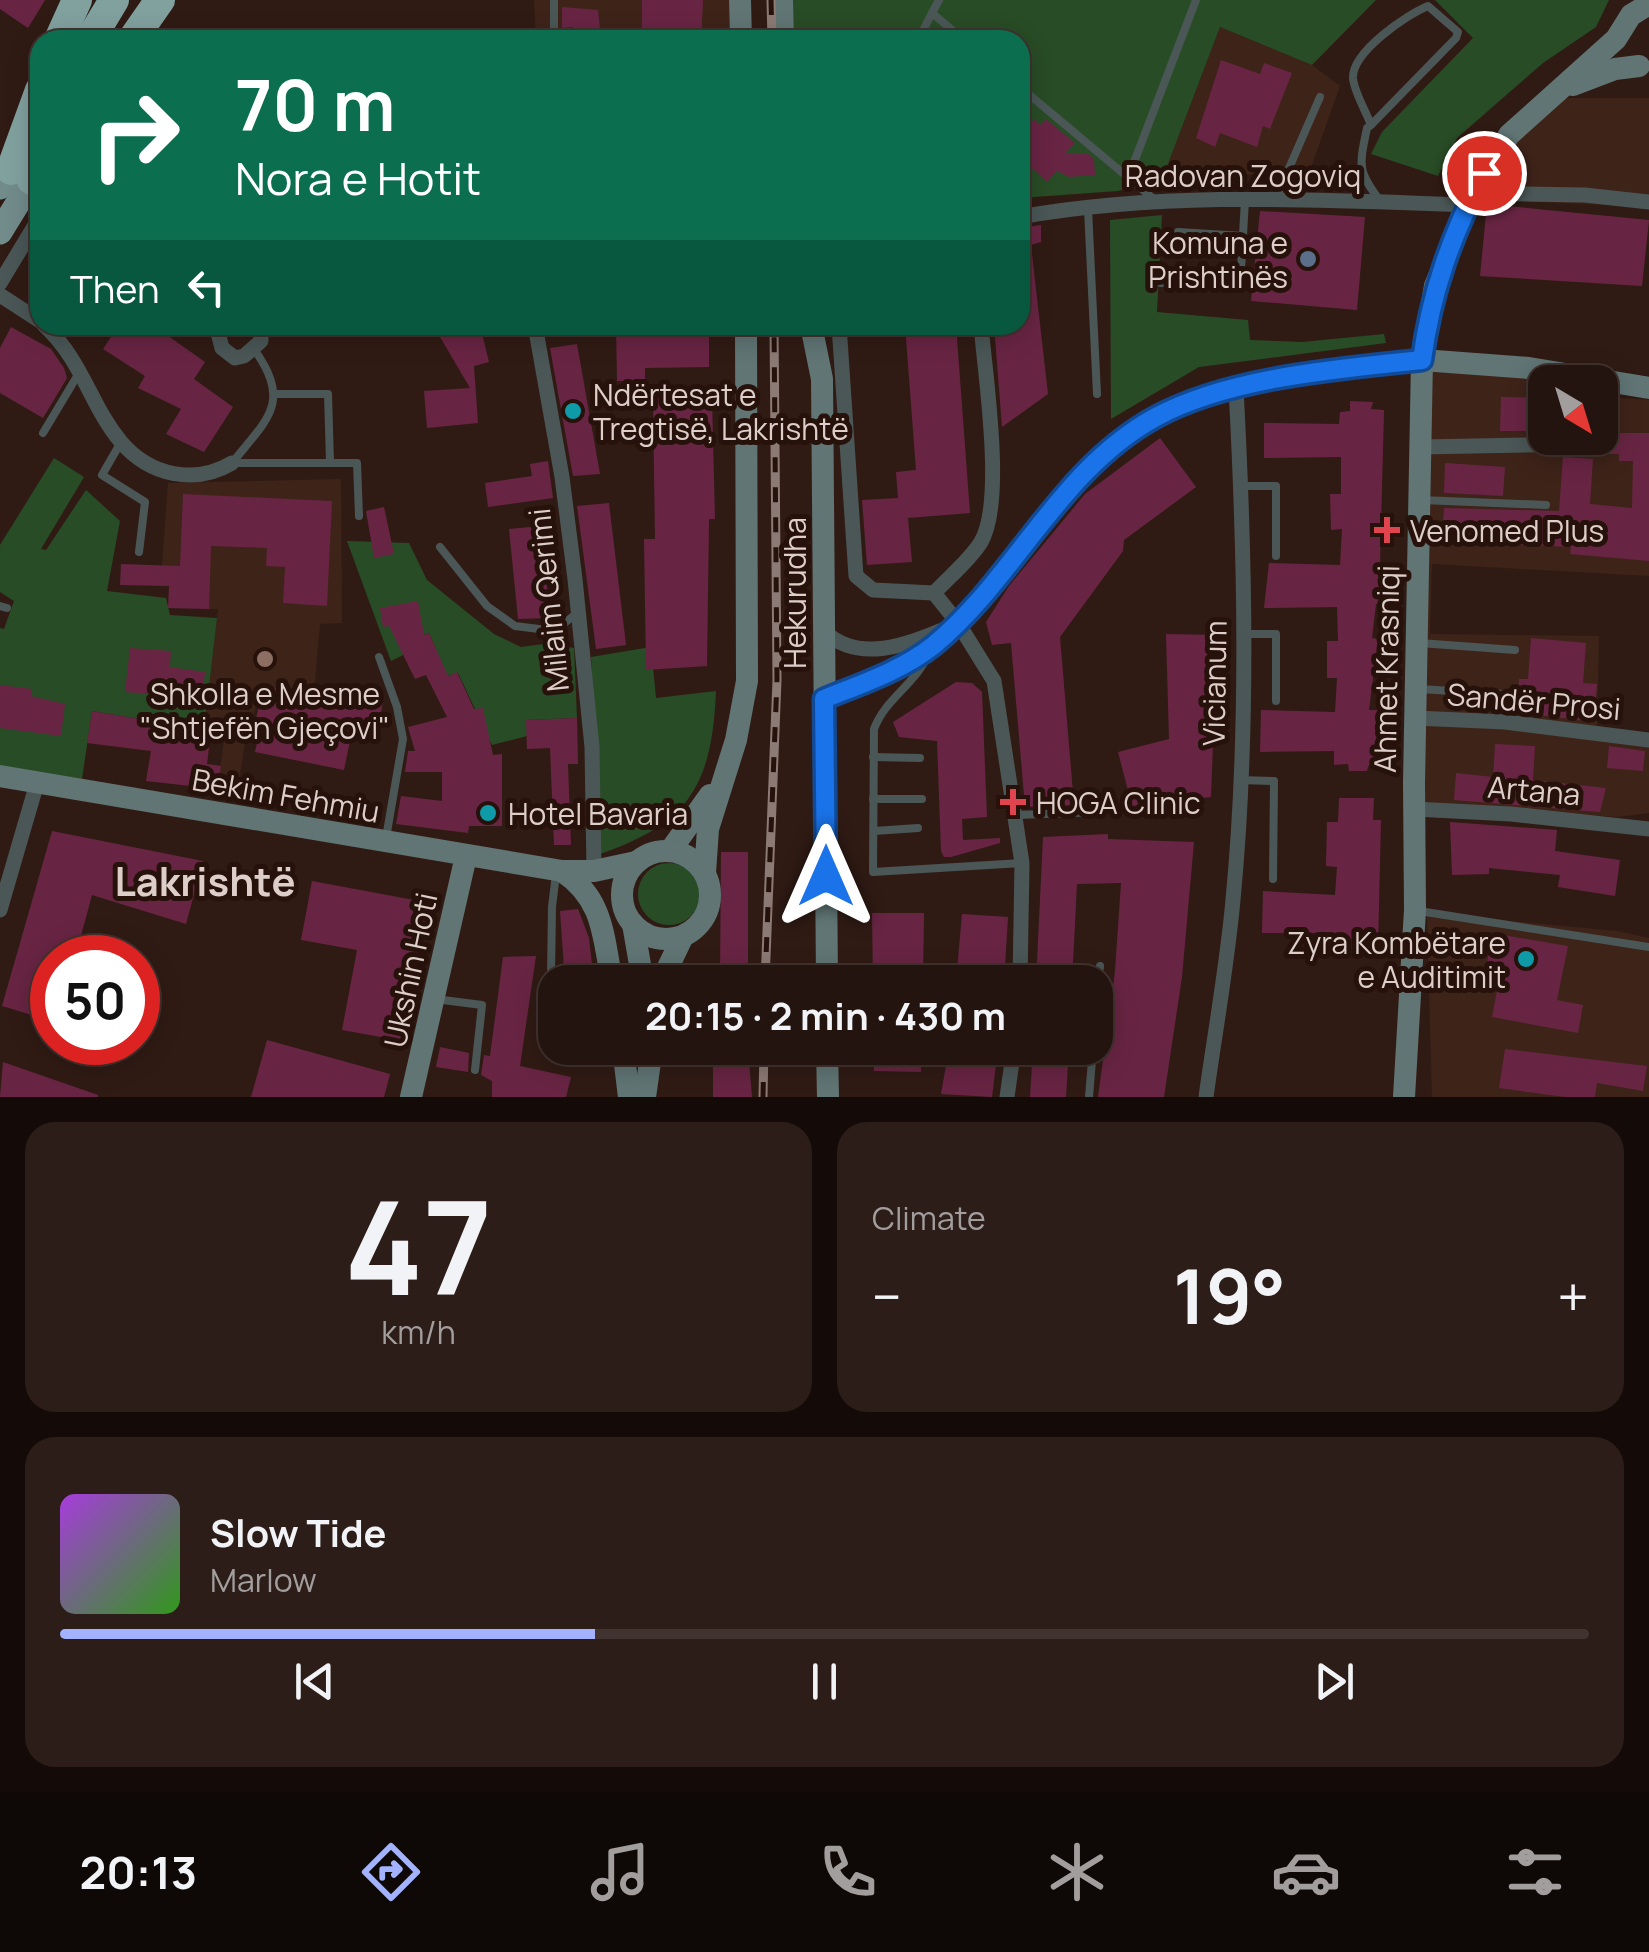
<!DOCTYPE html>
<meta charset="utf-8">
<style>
:root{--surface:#24140f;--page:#2c1d18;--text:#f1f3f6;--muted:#a39e9e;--line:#41332f;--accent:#a3b2fd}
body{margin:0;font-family:Manrope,sans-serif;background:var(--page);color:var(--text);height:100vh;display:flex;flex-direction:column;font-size:38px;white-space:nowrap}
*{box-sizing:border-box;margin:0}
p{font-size:32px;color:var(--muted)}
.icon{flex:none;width:55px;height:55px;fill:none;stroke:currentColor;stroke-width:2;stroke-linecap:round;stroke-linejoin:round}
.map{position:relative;height:1097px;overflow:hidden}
.panel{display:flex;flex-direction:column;gap:25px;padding:25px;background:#140b08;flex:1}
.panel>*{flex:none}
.hud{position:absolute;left:30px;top:30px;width:1000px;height:305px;border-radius:30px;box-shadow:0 5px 25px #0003,0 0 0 2px var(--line);background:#0b6e4f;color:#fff;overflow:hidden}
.needle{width:65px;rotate:142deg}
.tools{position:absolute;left:1528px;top:365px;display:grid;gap:20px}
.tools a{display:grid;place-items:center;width:90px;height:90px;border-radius:20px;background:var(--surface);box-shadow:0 5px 25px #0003,0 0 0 2px var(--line);font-size:50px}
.speed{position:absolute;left:30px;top:935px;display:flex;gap:20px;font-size:50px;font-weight:700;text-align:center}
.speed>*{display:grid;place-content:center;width:130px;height:130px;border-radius:50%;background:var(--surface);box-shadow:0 5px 25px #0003,0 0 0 2px var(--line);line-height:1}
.speed .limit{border:15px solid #d22;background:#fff;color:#111}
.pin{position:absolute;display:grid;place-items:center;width:85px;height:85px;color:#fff;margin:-42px;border:5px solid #fff;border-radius:50%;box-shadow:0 2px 10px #0007}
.me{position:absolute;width:110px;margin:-55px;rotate:0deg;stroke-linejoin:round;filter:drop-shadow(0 0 8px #0008)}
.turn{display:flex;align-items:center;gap:35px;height:210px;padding:0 40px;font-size:45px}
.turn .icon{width:130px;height:130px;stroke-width:2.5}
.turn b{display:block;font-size:70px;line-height:85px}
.then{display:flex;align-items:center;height:95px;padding:0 40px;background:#0003;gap:20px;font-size:38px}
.big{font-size:75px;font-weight:700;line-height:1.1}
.panel .card{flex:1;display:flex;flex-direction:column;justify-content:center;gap:15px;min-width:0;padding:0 35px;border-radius:30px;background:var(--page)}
.panel .dial{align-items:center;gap:0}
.dial b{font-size:130px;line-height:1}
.song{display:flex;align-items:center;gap:30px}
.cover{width:120px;height:120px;border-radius:15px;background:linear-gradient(135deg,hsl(280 70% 55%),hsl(110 70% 35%))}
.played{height:10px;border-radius:5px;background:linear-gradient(90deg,var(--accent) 35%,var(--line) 35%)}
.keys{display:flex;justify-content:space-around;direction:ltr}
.heat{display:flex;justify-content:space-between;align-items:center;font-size:55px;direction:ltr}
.panel .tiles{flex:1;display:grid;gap:25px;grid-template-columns:1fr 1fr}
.card:last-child{grid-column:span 2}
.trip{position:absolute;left:538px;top:965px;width:575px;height:100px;border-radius:30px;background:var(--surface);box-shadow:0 5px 25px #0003,0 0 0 2px var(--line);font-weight:700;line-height:100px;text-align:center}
.menu{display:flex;height:160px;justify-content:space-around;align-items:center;background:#0e0806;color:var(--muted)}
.menu .icon{width:70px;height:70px}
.menu .active{color:var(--accent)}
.menu b{font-size:45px;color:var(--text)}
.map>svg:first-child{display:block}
.built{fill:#3e2319}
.green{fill:#284c26}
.building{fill:#682543}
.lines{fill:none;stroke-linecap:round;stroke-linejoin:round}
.lane{stroke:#4a5756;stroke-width:8}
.street{stroke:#4a5756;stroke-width:15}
.secondary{stroke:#607574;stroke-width:22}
.primary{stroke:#728c8b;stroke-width:25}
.highway{stroke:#81a19f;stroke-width:30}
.rail-casing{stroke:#8c7a74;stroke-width:9}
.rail{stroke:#26120b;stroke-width:5;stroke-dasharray:15;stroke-linecap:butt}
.route-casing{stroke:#114b97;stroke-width:25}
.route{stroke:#1a73e8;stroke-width:18}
.service-dot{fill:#5c6f8a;stroke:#26120b;stroke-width:4}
.culture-dot{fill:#0f9aa8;stroke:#26120b;stroke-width:4}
.health-dot{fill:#e0444e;stroke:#26120b;stroke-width:4}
.education-dot{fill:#8d6e63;stroke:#26120b;stroke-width:4}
.labels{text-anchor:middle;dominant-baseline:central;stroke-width:10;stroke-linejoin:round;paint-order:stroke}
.street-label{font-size:30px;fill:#ddcec9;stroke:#26120b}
.poi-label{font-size:30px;fill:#ddcec9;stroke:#26120b;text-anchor:start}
.district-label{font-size:40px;font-weight:bold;fill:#ddcec9;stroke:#26120b}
</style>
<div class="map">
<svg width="1649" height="1097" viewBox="0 0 1649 1097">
<rect width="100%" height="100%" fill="#301b14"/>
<g class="built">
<polygon points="534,0 729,0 729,40 536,40"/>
<polygon points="1220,27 1312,65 1340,86 1309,173 1163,177"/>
<polygon points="1548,98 1649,98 1649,207 1478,199 1474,193"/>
<polygon points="1422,360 1529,368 1538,381 1539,394 1545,395 1545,438 1600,438 1600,397 1649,400 1649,576 1432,564 1430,634 1599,636 1597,726 1649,734 1649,813 1618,817 1425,804"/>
<polygon points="341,479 342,623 320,624 314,693 263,685 245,741 237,796 217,793 225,733 204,730 218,609 209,609 162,566 168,483"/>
<polygon points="1427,913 1617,931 1649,938 1649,1097 1432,1097"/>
</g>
<g class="green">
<polygon points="786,0 1376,0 1312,65 1220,27 1163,177 1118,191 1020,198 1020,40 786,40"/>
<polygon points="1435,0 1609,0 1596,27 1543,63 1457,138 1438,176 1371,154 1382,132 1473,38"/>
<polygon points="1162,215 1157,312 1248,320 1250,340 1302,342 1384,334 1386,343 1199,367 1111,419 1110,220"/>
<polygon points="54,458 84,477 41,549 46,550 86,490 120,521 107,591 166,598 170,615 217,618 204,730 92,711 82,779 0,766 0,628 4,629 14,601 0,592 0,545"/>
<polygon points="347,541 409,543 427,580 494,634 521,647 551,643 574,648 577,718 527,720 527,736 492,745 458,673 447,676 429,633 399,644 403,655 391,661"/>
<path d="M651 647 656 698 716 691C712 784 690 823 600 854L591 657Z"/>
<circle cx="669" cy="894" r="31"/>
</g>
<g class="building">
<polygon points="0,0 45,0 28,28 0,9"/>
<polygon points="642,0 703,0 701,40 642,38"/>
<polygon points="562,7 598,10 601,40 573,40 573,27 562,28"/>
<polygon points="1221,60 1260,74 1264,63 1292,73 1270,129 1263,126 1257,147 1220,133 1215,147 1196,138"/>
<polygon points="1035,119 1040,125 1046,119 1075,143 1065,154 1088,154 1094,159 1095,175 1069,177 1057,171 1047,182 1020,157 1020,136"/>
<polygon points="1487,204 1649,220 1642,286 1480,276"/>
<polygon points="1260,211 1365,217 1357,310 1251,301"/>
<polygon points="1041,225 1041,242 1031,245 1048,394 1002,427 994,325 1020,325 1020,228"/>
<polygon points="119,325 169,325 164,333 205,362 194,379 233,407 204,452 166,434 181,409 138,388 145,376 103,349"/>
<polygon points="433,325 480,325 489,362 474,366 478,423 427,428 424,391 470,388"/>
<polygon points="616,325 709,325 709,367 645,368 645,381 617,381"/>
<polygon points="905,325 956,325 970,513 908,518 912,562 867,565 862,500 898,498 896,472 916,470"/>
<polygon points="11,327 51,349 64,368 67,378 43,418 0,393 0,348"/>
<polygon points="577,344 600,474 573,476 550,348"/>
<polygon points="1501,397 1545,398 1545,431 1500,431"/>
<polygon points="653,398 712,398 715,519 709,519 707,666 646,670 644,539 655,539"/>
<polygon points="1350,401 1373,402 1371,409 1384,410 1379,604 1376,604 1372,638 1378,639 1369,710 1377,710 1378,766 1368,766 1367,771 1349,771 1348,764 1334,765 1334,751 1260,752 1261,710 1335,712 1337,678 1327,678 1327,641 1338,641 1337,607 1264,608 1269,563 1340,565 1342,529 1331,530 1330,494 1341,494 1341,457 1264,458 1264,423 1339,424 1340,412 1350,411"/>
<polygon points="1606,433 1649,433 1649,561 1570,554 1571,547 1442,541 1444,508 1559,511 1563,457 1593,459 1590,504 1632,508 1633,461 1619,461 1619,454 1606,454"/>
<polygon points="1160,438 1196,487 1124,540 1123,551 1060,637 1074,805 1025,807 1011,643 992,645 986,622 1009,586 1085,494"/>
<polygon points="548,461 553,498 488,507 485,483 532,476 530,464"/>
<polygon points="1445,463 1505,467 1503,496 1444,493"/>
<polygon points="183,494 332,501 327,606 283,603 285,567 266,566 267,548 211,546 209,609 168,608 169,586 120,585 121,564 180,566"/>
<polygon points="609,503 626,645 596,649 577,506"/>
<polygon points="384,507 394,554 374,558 366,511"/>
<polygon points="541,526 550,618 518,619 509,529"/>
<polygon points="418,601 424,635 429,633 448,676 457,672 474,709 483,708 493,755 502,754 502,826 469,826 468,833 396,824 401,796 442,801 442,772 405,772 408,751 415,751 408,727 447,717 426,675 415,679 389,626 383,627 380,608"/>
<polygon points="1166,634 1217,635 1211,797 1132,806 1118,752 1169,739"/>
<polygon points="1531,638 1586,643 1583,683 1597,684 1594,722 1517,712 1519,679 1528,679"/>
<polygon points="130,648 171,651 170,667 205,672 203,692 168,687 167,695 125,692"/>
<polygon points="956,682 972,683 982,692 987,817 962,819 963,840 1000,838 1000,843 951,857 944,857 941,851 937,741 899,737 893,722"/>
<polygon points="0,685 32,689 31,696 65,704 61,736 0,728"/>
<polygon points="263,685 316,696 317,690 383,701 378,730 353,726 344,770 255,752 260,729 254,729"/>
<polygon points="92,711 211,731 207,764 221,766 217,789 146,781 151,751 87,743"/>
<polygon points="577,718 578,764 568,764 571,845 554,845 550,748 527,749 526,720"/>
<polygon points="1495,744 1535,746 1533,780 1606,788 1600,812 1454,800 1456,773 1493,777"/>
<polygon points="1609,746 1645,751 1643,771 1607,768"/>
<polygon points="1339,798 1374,798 1373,820 1381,820 1378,947 1368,948 1368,953 1350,953 1349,945 1334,946 1335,933 1262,933 1263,891 1335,895 1337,867 1326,866 1327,822 1338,822"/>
<polygon points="1450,822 1557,830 1555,851 1620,860 1615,896 1558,887 1560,875 1489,868 1489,874 1452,875"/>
<polygon points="52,831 203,861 186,924 92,895 75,958 52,958 52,1021 2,1006"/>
<polygon points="1108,834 1108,839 1194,842 1182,977 1164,1097 1098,1097 1115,971 1121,883 1077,884 1072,982 1036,982 1043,837"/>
<polygon points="721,852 748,852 748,982 720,982"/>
<polygon points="312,881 430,903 403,1041 342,1030 357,950 301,940"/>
<polygon points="578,909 589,938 594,982 565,982 560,911"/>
<polygon points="872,913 924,913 923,982 873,982"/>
<polygon points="962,914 1008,917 1004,982 956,982"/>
<polygon points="1491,933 1568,946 1557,1000 1583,1005 1578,1033 1492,1017 1500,975 1486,972"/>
<polygon points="536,956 520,1066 571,1077 566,1097 492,1097 492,1081 481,1075 484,1055 490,1056 503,957"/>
<polygon points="267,1040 390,1074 384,1097 251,1097"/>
<polygon points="440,1047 469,1053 468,1072 436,1067"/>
<polygon points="569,1048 608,1048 609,1056 570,1062"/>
<polygon points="719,1048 748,1048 752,1097 713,1097 713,1065 719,1065"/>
<polygon points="874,1048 921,1048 921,1072 874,1071"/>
<polygon points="949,1048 998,1048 992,1097 941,1094"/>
<polygon points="1033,1048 1069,1048 1066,1097 1030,1097"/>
<polygon points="1505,1049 1647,1066 1643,1091 1597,1083 1595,1097 1565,1097 1499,1088"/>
<polygon points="3,1062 98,1095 98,1097 0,1097"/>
</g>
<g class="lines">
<g class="lane">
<polyline points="554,0 554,40"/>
<polyline points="939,0 932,13 964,40"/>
<polyline points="918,40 932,13"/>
<polyline points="1020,87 1155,200"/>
<path d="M1371 125C1366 111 1354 92 1353 78 1352 52 1406 15 1428 6L1458 32 1456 38 1371 125 1367 128C1359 166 1357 171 1381 202"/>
<polyline points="1128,178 1196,0"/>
<polyline points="1276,198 1320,97"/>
<polyline points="1088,209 1097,394"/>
<polyline points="1178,232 1243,236"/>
<polyline points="1161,283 1240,287 1245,200"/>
<polyline points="644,391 744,391"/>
<polyline points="275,394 328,394 330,462"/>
<polyline points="43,433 79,373"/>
<polyline points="121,442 102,475 145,502 139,552"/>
<polyline points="232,463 357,463 359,516"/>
<path d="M232 463C268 418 292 403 254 349"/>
<polyline points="1241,486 1276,486 1276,556"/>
<polyline points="1421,500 1546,505"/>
<polyline points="440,547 487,606 515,626 555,631 578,612"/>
<polyline points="0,606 7,608"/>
<polyline points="1242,634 1276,634 1276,701"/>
<polyline points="1420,643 1515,650"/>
<path d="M930 651C916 685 886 697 874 729L873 872 1022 863"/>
<polyline points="379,657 397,707 403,739 386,838"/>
<polyline points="1419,689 1504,694"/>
<polyline points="873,757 920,758"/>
<polyline points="1240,780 1274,781 1273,879"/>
<polyline points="873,799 922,799"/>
<polyline points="1014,815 1100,812"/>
<polyline points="874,831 918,828"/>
<polyline points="1419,911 1649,947"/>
<polyline points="435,999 482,1005 475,1070"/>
<polyline points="1095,1022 1100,966"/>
<polyline points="550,1044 552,907 556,874"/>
<polyline points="1089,1097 1093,1048"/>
</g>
<g class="street">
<polyline points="1474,193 1585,195 1649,202"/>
<path d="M1020 217C1168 191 1318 200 1468 205"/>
<polyline points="0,283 40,217"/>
<polyline points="0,295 40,321"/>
<path d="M44 325C83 361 90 405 121 442 150 476 195 485 232 463"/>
<polyline points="216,325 222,348 235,358 244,356 261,341 261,325"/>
<polyline points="535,325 562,477 575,579 592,747 594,871"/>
<path d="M839 325 856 576 873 590 934 593C949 577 970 560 981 542 1005 501 985 375 981 325"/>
<polyline points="1421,447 1579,444"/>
<polyline points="934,593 958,623 994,681 1022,863 1020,982"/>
<path d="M825 632C860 664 908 644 945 629"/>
<path d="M824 699C861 684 903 670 934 645 1016 578 1059 471 1156 418 1230 377 1339 368 1422 360"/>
<polyline points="1415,718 1505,722 1649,740"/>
<polyline points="1414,809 1511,814 1649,829"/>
<polyline points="0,910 37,783"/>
<polyline points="1007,1097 1014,1048"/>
<path d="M1206 1097C1215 1032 1227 966 1233 900 1249 731 1245 558 1236 388"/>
</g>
<g class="secondary">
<polyline points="740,0 741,40"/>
<polyline points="782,0 783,40"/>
<polyline points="1573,85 1615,69 1639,66"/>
<polyline points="811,325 822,379 827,982"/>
<polyline points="1422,360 1529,368 1649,388"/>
<polyline points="0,776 562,871 594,871 636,862"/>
<polyline points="670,851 710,795"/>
<circle cx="666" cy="895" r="44"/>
<path d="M562 871C604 899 603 936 612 982"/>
<polyline points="705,873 708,829 736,740 747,681 746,325"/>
<polyline points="633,924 643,982"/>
<polyline points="661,982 683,936"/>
<polyline points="623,1048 629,1097"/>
<polyline points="827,1048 828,1097"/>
<polyline points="411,1097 466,856"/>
<polyline points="645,1097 652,1048"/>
<polyline points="1404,1097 1415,910 1414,783 1422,360 1435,286 1468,205 1509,135 1616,39 1631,15 1649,4"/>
</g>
<g class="primary">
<polyline points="0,187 11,170"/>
<polyline points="0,232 32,180"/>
</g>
<g class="highway">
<polyline points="59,40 77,0"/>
<polyline points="90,40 114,0"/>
<polyline points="132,40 160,0"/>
<polyline points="11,170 40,90"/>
<polyline points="32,180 40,168"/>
</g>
<g class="rail-casing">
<g id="rail">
<polyline points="771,0 772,40"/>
<polyline points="765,982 777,680 774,325"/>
<polyline points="763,1097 764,1048"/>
</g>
</g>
<use href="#rail" class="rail"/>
</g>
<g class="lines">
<g class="route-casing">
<path id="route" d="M826 876 824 699C861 684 903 670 934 645 1016 577 1059 470 1156 417 1230 377 1339 369 1422 360 1431 292 1452 234 1484 173"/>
</g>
<use href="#route" class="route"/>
</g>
<circle class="service-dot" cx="1308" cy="259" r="10"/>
<g class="culture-dot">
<circle cx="573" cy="411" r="10"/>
<circle cx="488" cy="813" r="10"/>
<circle cx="1526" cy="959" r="10"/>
</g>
<g class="health-dot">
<path d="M1382 515h10v10h10v10h-10v10h-10v-10h-10v-10h10z"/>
<path d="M1008 787h10v10h10v10h-10v10h-10v-10h-10v-10h10z"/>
</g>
<circle class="education-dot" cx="265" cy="659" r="10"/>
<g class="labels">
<g class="street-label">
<text x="1243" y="175">Radovan Zogoviq</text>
<text transform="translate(794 593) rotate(-90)">Hekurudha</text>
<text transform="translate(548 600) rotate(-96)">Milaim Qerimi</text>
<text transform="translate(1386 669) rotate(-89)">Ahmet Krasniqi</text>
<text transform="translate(1214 683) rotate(-89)">Vicianum</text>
<text transform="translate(1534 701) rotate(5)">Sandër Prosi</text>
<text transform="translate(1534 790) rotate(5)">Artana</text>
<text transform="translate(286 795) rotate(10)">Bekim Fehmiu</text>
<text transform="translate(410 970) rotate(-78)">Ukshin Hoti</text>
</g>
<g class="poi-label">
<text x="1288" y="242" text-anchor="end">Komuna e<tspan x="1288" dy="34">Prishtinës</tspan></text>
<text x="593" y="394">Ndërtesat e<tspan x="593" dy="34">Tregtisë, Lakrishtë</tspan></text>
<text x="1410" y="530">Venomed Plus</text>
<text x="265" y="693" text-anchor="middle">Shkolla e Mesme<tspan x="265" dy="34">"Shtjefën Gjeçovi"</tspan></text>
<text x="1036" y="802">HOGA Clinic</text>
<text x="508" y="813">Hotel Bavaria</text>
<text x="1506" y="942" text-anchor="end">Zyra Kombëtare<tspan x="1506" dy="34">e Auditimit</tspan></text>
</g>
<g class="district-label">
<text x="205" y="880">Lakrishtë</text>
</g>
</g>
</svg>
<div class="tools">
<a><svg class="needle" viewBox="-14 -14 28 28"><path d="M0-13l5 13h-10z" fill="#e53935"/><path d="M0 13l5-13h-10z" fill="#a39e9e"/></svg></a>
</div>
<div class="speed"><div class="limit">50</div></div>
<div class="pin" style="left:1484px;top:173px;background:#d93025"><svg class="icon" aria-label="arrive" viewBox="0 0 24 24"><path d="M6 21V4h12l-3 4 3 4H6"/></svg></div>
<svg class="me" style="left:826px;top:876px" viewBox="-20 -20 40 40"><path d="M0-17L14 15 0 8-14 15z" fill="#1a73e8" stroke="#fff" stroke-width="4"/></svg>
<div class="trip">20:15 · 2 min · 430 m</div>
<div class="hud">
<div class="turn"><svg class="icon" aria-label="right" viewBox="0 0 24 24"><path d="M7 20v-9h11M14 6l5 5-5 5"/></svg><div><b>70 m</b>Nora e Hotit</div></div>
<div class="then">Then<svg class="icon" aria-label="left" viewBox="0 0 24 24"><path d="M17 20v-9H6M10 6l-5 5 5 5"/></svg></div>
</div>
</div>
<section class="panel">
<div class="tiles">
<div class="card dial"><b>47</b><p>km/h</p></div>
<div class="card"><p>Climate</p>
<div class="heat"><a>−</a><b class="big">19°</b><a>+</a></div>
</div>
<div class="card">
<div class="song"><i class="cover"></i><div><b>Slow Tide</b><p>Marlow</p></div></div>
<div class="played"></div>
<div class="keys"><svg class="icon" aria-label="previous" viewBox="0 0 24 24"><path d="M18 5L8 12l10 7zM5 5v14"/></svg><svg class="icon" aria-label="pause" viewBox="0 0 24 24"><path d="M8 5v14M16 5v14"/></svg><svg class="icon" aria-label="next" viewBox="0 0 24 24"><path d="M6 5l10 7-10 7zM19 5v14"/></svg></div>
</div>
</div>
</section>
<nav class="menu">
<b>20:13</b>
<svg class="icon active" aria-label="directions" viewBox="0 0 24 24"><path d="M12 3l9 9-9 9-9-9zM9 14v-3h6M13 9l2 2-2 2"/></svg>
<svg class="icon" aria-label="music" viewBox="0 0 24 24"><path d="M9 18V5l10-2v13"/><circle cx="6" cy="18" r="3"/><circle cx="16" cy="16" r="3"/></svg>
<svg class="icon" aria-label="phone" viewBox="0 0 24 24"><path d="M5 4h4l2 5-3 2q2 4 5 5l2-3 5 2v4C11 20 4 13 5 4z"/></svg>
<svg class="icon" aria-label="climate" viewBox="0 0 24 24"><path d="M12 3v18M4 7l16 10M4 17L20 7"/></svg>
<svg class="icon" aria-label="car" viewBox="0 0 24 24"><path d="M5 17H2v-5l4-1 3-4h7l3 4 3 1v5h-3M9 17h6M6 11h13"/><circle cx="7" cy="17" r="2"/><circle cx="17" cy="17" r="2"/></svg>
<svg class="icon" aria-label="filters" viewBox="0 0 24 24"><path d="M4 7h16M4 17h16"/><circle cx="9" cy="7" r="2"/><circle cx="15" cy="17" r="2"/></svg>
</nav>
